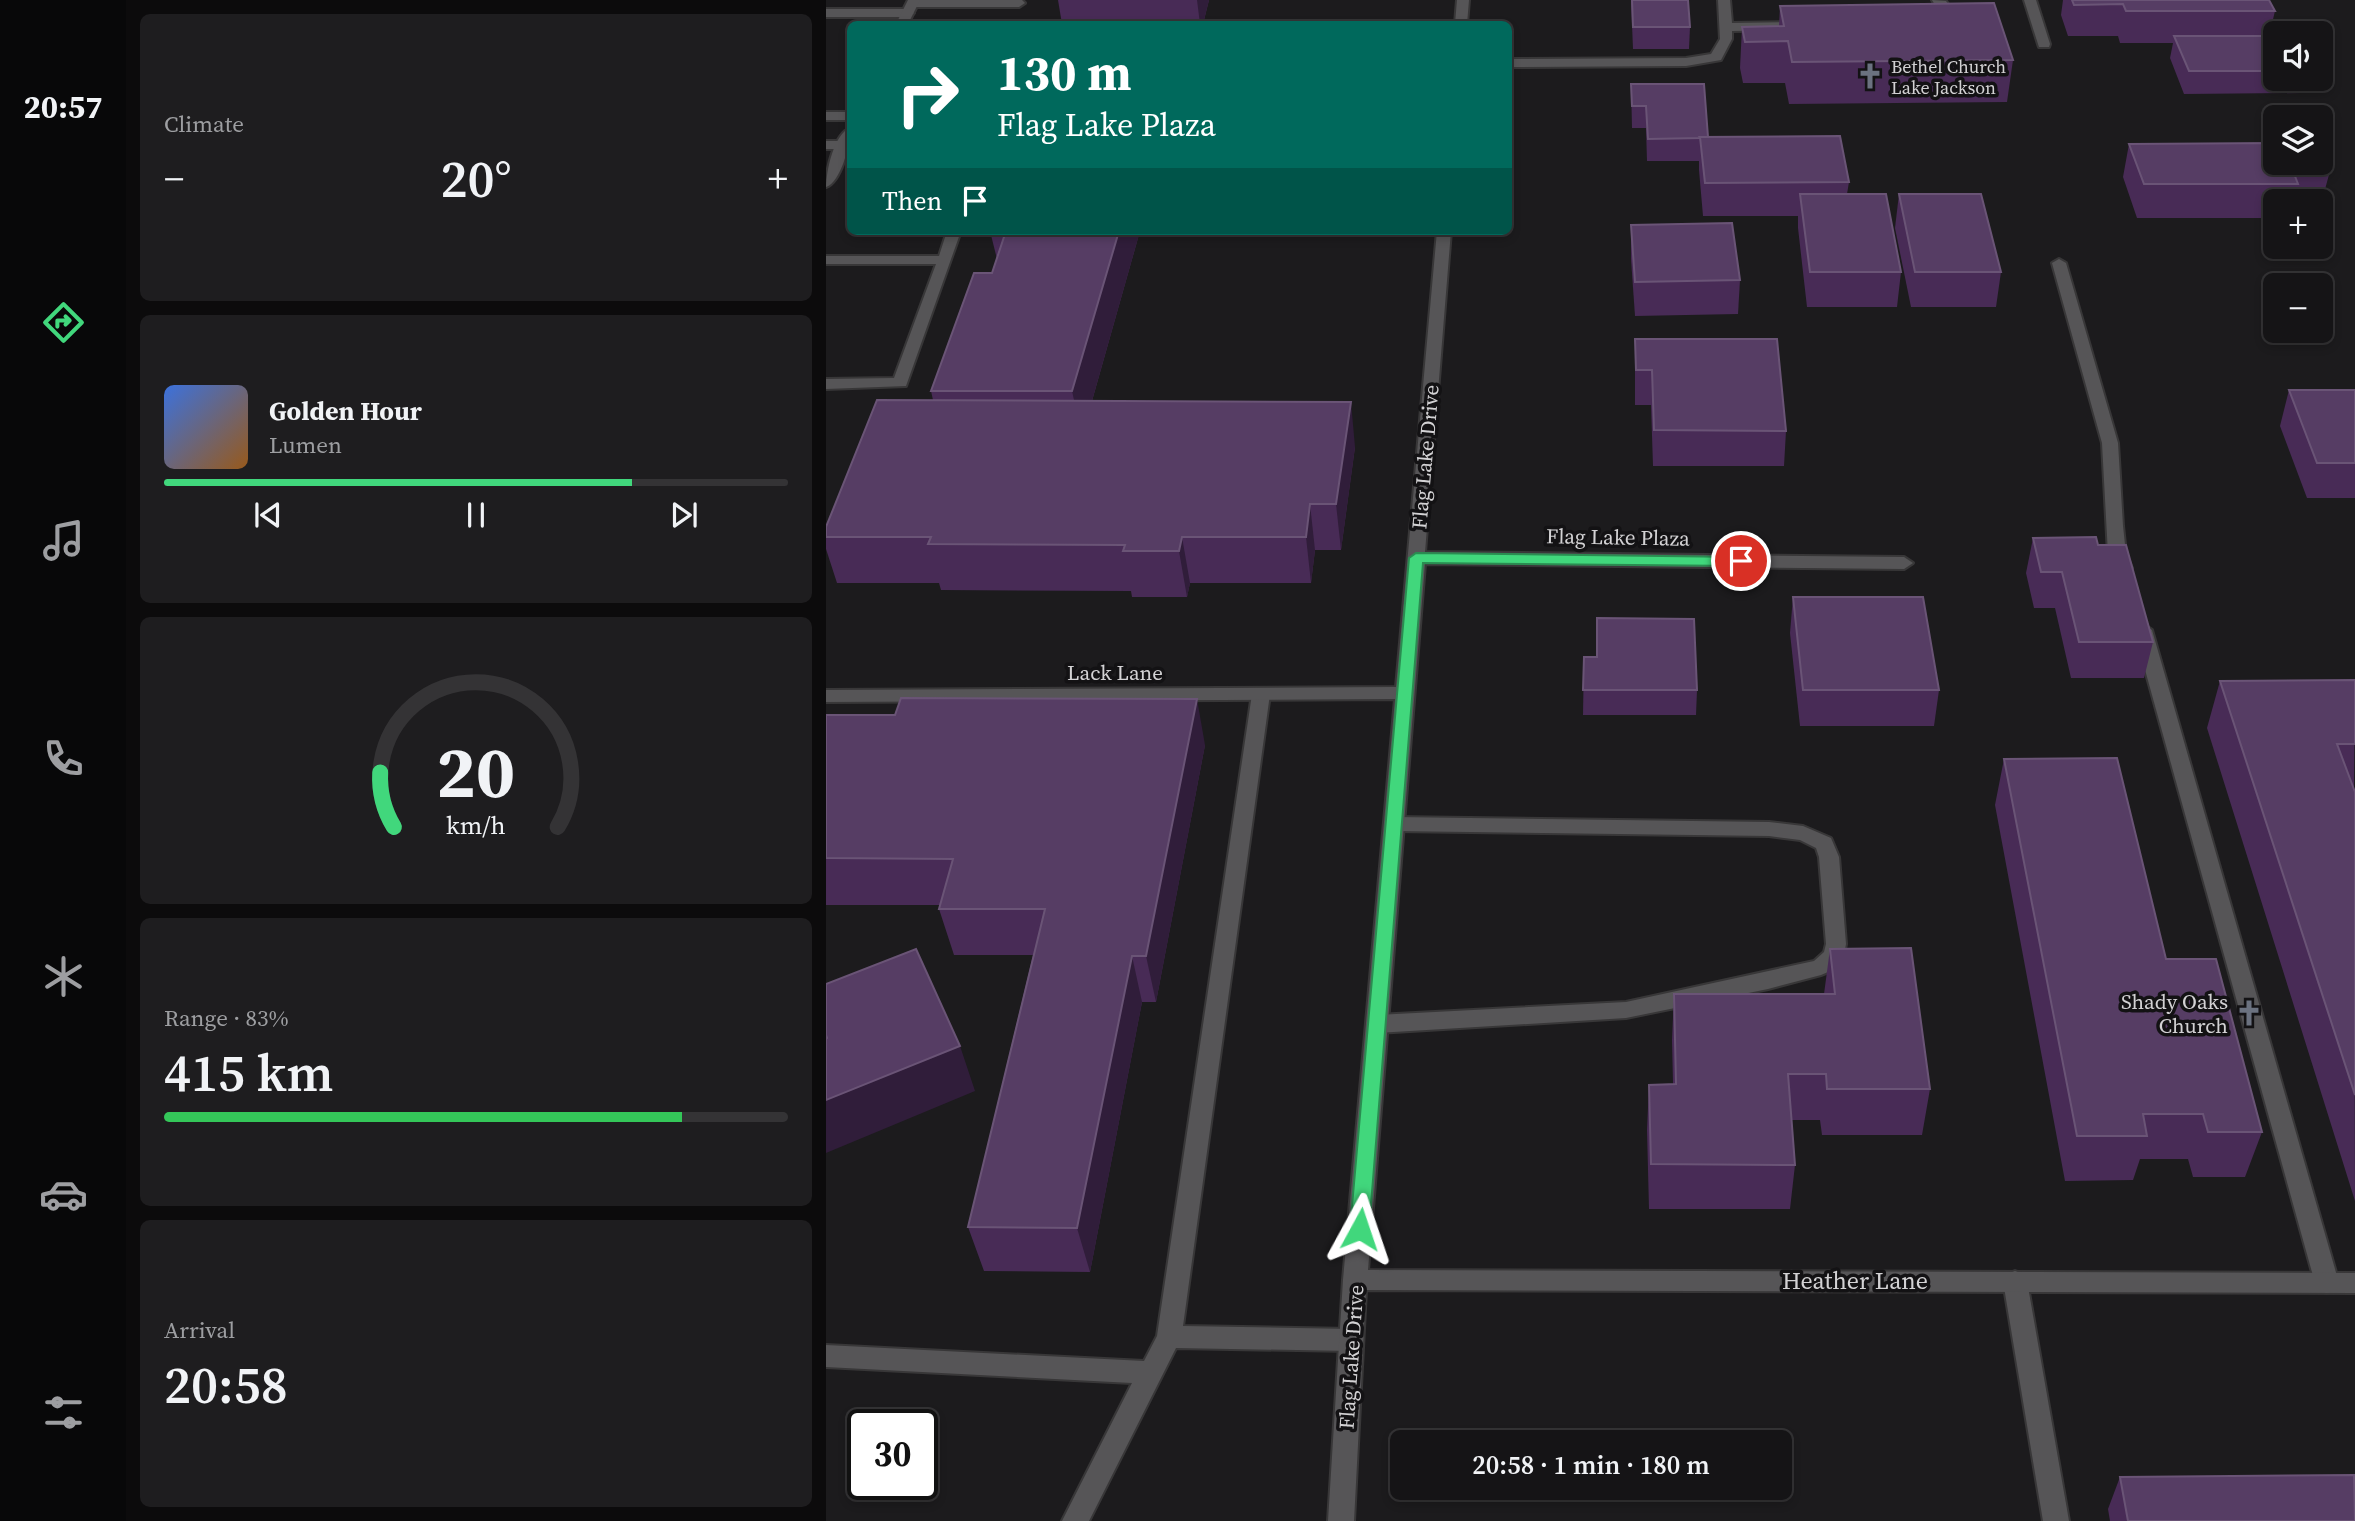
<!DOCTYPE html>
<meta charset="utf-8">
<style>
:root{--surface:#151416;--page:#1e1d1f;--text:#f1f3f6;--muted:#9d9ea1;--line:#343335;--accent:#41d77c}
body{margin:0;font-family:"Source Serif 4",serif;background:var(--page);color:var(--text);height:100vh;display:flex;flex-direction:column;font-size:26px;white-space:nowrap}
*{box-sizing:border-box;margin:0}
p{font-size:23px;color:var(--muted)}
.icon{flex:none;width:38px;height:38px;fill:none;stroke:currentColor;stroke-width:2;stroke-linecap:round;stroke-linejoin:round}
.map{position:relative;flex:1;overflow:hidden}
.drawer{display:flex;flex-direction:column;gap:14px;padding:14px;background:#0c0b0c;width:700px}
.drawer>*{flex:none}
.guide{position:absolute;left:21px;top:21px;width:665px;height:214px;border-radius:10px;box-shadow:0 4px 10px #0003,0 0 0 2px var(--line);background:#00695c;color:#fff;overflow:hidden}
.fabs{position:absolute;left:1437px;top:21px;display:grid;gap:14px}
.fabs a{display:grid;place-items:center;width:70px;height:70px;border-radius:10px;background:var(--surface);box-shadow:0 4px 10px #0003,0 0 0 2px var(--line);font-size:35px}
.speed{position:absolute;left:21px;top:1409px;display:flex;gap:14px;font-size:35px;font-weight:700;text-align:center}
.speed>*{display:grid;place-content:center;width:91px;height:91px;border-radius:50%;background:var(--surface);box-shadow:0 4px 10px #0003,0 0 0 2px var(--line);line-height:1}
.speed .limit{border:4px solid #111;border-radius:10px;background:#fff;color:#111}
.pin{position:absolute;display:grid;place-items:center;width:60px;height:60px;color:#fff;margin:-30px;border:4px solid #fff;border-radius:50%;box-shadow:0 2px 7px #0007}
.me{position:absolute;width:77px;margin:-38px;rotate:5deg;stroke-linejoin:round;filter:drop-shadow(0 0 5px #0008)}
.turn{display:flex;align-items:center;gap:24px;height:147px;padding:0 35px;font-size:32px}
.turn .icon{width:91px;height:91px;stroke-width:2.5}
.turn b{display:block;font-size:49px;line-height:60px}
.then{display:flex;align-items:center;height:66px;padding:0 35px;background:#0003;gap:14px;font-size:26px}
.big{font-size:52px;font-weight:600;line-height:1.1}
.drawer .tile{flex:1;display:flex;flex-direction:column;justify-content:center;gap:10px;min-width:0;padding:0 24px;border-radius:10px;background:var(--page)}
.drawer .dial{align-items:center;gap:0}
.dial svg{height:182px;overflow:visible;fill:none;stroke:var(--line);stroke-width:7;stroke-linecap:round;text-anchor:middle}
.dial text{fill:var(--text);stroke:none}
.song{display:flex;align-items:center;gap:21px}
.cover{width:84px;height:84px;border-radius:10px;background:linear-gradient(135deg,hsl(220 70% 55%),hsl(30 70% 35%))}
.played{height:7px;border-radius:4px;background:linear-gradient(90deg,var(--accent) 75%,var(--line) 75%)}
.keys{display:flex;justify-content:space-around;direction:ltr}
.heat{display:flex;justify-content:space-between;align-items:center;font-size:38px;direction:ltr}
.charge{height:10px;border-radius:5px;background:linear-gradient(90deg,#34c759 83%,var(--line) 0)}
.trip{position:absolute;left:564px;top:1430px;width:402px;height:70px;border-radius:10px;background:var(--surface);box-shadow:0 4px 10px #0003,0 0 0 2px var(--line);font-weight:600;line-height:70px;text-align:center}
main{display:flex;flex:1;min-height:0}
.tab-bar{display:flex;flex-direction:column;width:126px;justify-content:space-around;align-items:center;background:#080809;color:var(--muted)}
.tab-bar .icon{width:49px;height:49px}
.tab-bar .on{color:var(--accent)}
.tab-bar b{font-size:32px;color:var(--text)}
.map>svg:first-child{display:block}
.lines{fill:none;stroke-linecap:round;stroke-linejoin:round}
.service-casing{stroke:#383738;stroke-width:4}
.minor-casing{stroke:#383738;stroke-width:4}
.secondary-casing{stroke:#383738;stroke-width:4}
.service{fill:#565557;fill-rule:evenodd}
.minor{fill:#565557;fill-rule:evenodd}
.secondary{fill:#565557;fill-rule:evenodd}
.wall{fill:#482b56}
.shaded-wall{fill:#301d3a}
.building{fill:#563d64;stroke:#6a5476;stroke-width:2}
.route{fill:#41d77c;stroke:#2a8c51;stroke-width:2}
.labels{text-anchor:middle;dominant-baseline:central;stroke-width:7;stroke-linejoin:round;paint-order:stroke}
.far-poi-label{font-size:18px;fill:#d3d2d4;stroke:#131214;text-anchor:start}
.street-label{font-size:21px;fill:#d3d2d4;stroke:#131214}
.poi-label{font-size:21px;fill:#d3d2d4;stroke:#131214;text-anchor:end}
.near-street-label{font-size:24px;fill:#d3d2d4;stroke:#131214}
</style>
<main>
<nav class="tab-bar">
<b>20:57</b>
<svg class="icon on" aria-label="directions" viewBox="0 0 24 24"><path d="M12 3l9 9-9 9-9-9zM9 14v-3h6M13 9l2 2-2 2"/></svg>
<svg class="icon" aria-label="music" viewBox="0 0 24 24"><path d="M9 18V5l10-2v13"/><circle cx="6" cy="18" r="3"/><circle cx="16" cy="16" r="3"/></svg>
<svg class="icon" aria-label="phone" viewBox="0 0 24 24"><path d="M5 4h4l2 5-3 2q2 4 5 5l2-3 5 2v4C11 20 4 13 5 4z"/></svg>
<svg class="icon" aria-label="climate" viewBox="0 0 24 24"><path d="M12 3v18M4 7l16 10M4 17L20 7"/></svg>
<svg class="icon" aria-label="car" viewBox="0 0 24 24"><path d="M5 17H2v-5l4-1 3-4h7l3 4 3 1v5h-3M9 17h6M6 11h13"/><circle cx="7" cy="17" r="2"/><circle cx="17" cy="17" r="2"/></svg>
<svg class="icon" aria-label="filters" viewBox="0 0 24 24"><path d="M4 7h16M4 17h16"/><circle cx="9" cy="7" r="2"/><circle cx="15" cy="17" r="2"/></svg>
</nav>
<section class="drawer">
<div class="tile"><p>Climate</p>
<div class="heat"><a>−</a><b class="big">20°</b><a>+</a></div>
</div>
<div class="tile">
<div class="song"><i class="cover"></i><div><b>Golden Hour</b><p>Lumen</p></div></div>
<div class="played"></div>
<div class="keys"><svg class="icon" aria-label="previous" viewBox="0 0 24 24"><path d="M18 5L8 12l10 7zM5 5v14"/></svg><svg class="icon" aria-label="pause" viewBox="0 0 24 24"><path d="M8 5v14M16 5v14"/></svg><svg class="icon" aria-label="next" viewBox="0 0 24 24"><path d="M6 5l10 7-10 7zM19 5v14"/></svg></div>
</div>
<div class="tile dial"><svg viewBox="0 0 100 80">
<path d="M14 69A42 42 0 1 1 86 69"/>
<path d="M14 69A42 42 0 0 1 8 45" stroke="#41d77c"/>
<text x="50" y="56" font-size="32" font-weight="700">20</text>
<text x="50" y="72" font-size="11">km/h</text>
</svg></div>
<div class="tile"><p>Range · 83%</p><b class="big">415 km</b><div class="charge"></div></div>
<div class="tile"><p>Arrival</p><b class="big">20:58</b></div>
</section>
<div class="map">
<svg width="1529" height="1521" viewBox="0 0 1529 1521">
<rect width="100%" height="100%" fill="#1c1b1d"/>
<g class="lines">
<g class="service-casing">
<g id="service">
<polygon points="84,0 196,0 199,3 193,7 87,7 81,3"/>
<polygon points="892,0 904,0 906,23 974,22 980,26 974,30 906,31 906,39 895,60 860,66 682,67 682,59 860,58 885,54 894,39"/>
<path d="M1106 0 1120 1 1122 4C1117 16 1108 26 1094 24V18L1106 13 1109 5Z"/>
<polygon points="1198,0 1210,0 1224,44 1223,47 1213,47 1212,44"/>
<polygon points="0,9 82,9 88,13 82,17 0,17"/>
<rect x="0" y="112" width="24" height="8"/>
<rect x="0" y="141" width="24" height="8"/>
<polygon points="121,231 135,231 80,386 0,389 0,379 68,378 110,264 0,264 0,256 113,256"/>
<polygon points="1233,259 1240,263 1292,443 1297,526 1300,554 1306,568 1297,574 1291,572 1282,554 1276,443 1226,263"/>
<polygon points="1317,624 1326,630 1513,1283 1509,1290 1501,1293 1493,1290 1489,1283 1308,630"/>
<polygon points="435,688 442,689 444,694 357,1326 525,1329 534,1332 537,1340 534,1348 525,1351 350,1348 263,1521 236,1521 306,1383 0,1367 0,1345 318,1361 331,1336 426,694 428,689"/>
<path d="M568 817 943 822 977 826 1005 838 1013 857 1020 944C1018 959 1010 970 995 975L942 989 800 1018 551 1033 543 1030 540 1024 543 1018 551 1015 800 1002 988 961 998 952 1000 944 993 857 990 848 974 840 943 836 568 831 561 829 558 824 561 819Z"/>
<polygon points="1189,1271 1197,1274 1201,1281 1243,1521 1217,1521 1177,1281 1181,1274"/>
</g>
</g>
<g class="minor-casing">
<g id="minor">
<polygon points="631,0 643,0 641,24 629,24"/>
<polygon points="611,231 625,231 599,552 1078,557 1087,563 1078,569 599,564 542,1270 1529,1273 1529,1293 540,1290 528,1521 502,1521 517,1280 569,699 0,702 0,690 570,687"/>
</g>
</g>
<g class="secondary-casing">
<g id="secondary">
<polygon points="82,0 94,0 82,24 70,24"/>
<path d="M24 128C25 143 15 182 0 187 0 171 8 134 24 128Z"/>
</g>
</g>
<use href="#service" class="service"/>
<use href="#minor" class="minor"/>
<use href="#secondary" class="secondary"/>
</g>
<g class="wall">
<polygon points="232,0 383,0 377,24 236,24"/>
<polygon points="805,0 862,0 864,27 863,49 807,49"/>
<polygon points="1237,0 1443,0 1449,11 1443,36 1449,36 1449,79 1479,79 1475,93 1358,94 1344,58 1347,43 1294,43 1292,36 1242,36 1235,15"/>
<polygon points="954,6 1187,60 1181,102 963,104 959,83 917,83 914,68 916,27 953,26"/>
<polygon points="805,84 882,137 1023,182 1021,194 1075,272 1071,307 981,307 972,228 972,216 877,216 873,170 873,161 821,161 820,128 806,128"/>
<polygon points="1303,144 1449,163 1504,171 1495,204 1494,201 1449,201 1449,218 1311,218 1297,177"/>
<polygon points="1073,194 1175,272 1170,307 1085,307 1069,228"/>
<polygon points="805,225 914,280 912,314 809,316 805,259"/>
<polygon points="164,231 314,231 266,401 529,447 515,550 489,550 485,583 364,583 361,597 306,597 305,591 115,590 113,583 11,583 0,549 0,527 107,400 105,391 166,273 171,259"/>
<polygon points="809,339 960,431 958,466 827,466 825,405 809,405"/>
<polygon points="1463,390 1529,390 1529,498 1481,498 1454,426"/>
<polygon points="1207,538 1272,545 1327,642 1318,678 1245,678 1229,608 1208,608 1200,573"/>
<polygon points="967,597 1113,690 1108,726 974,726 964,633"/>
<polygon points="758,657 871,690 870,715 757,715"/>
<polygon points="1529,680 1528,790 1529,1201 1381,728 1394,681"/>
<polygon points="0,715 379,745 330,1002 316,1002 264,1272 158,1271 142,1227 207,955 128,955 113,909 114,905 0,905"/>
<polygon points="1178,759 1340,959 1436,1132 1419,1177 1367,1177 1362,1159 1314,1159 1307,1180 1239,1181 1169,805"/>
<polygon points="1004,949 1104,1089 1096,1135 996,1135 994,1120 965,1120 969,1165 964,1209 823,1209 821,1130 823,1085 847,1084 846,1040 848,994 998,994"/>
<polygon points="1294,1477 1529,1521 1284,1521 1282,1509"/>
</g>
<g class="shaded-wall">
<polygon points="371,0 383,0 377,24 374,24"/>
<polygon points="293,231 314,231 256,436 246,391"/>
<polygon points="525,402 529,447 515,550 510,504"/>
<polygon points="484,504 489,550 485,583 480,537"/>
<polygon points="356,537 364,583 361,597 353,551"/>
<polygon points="371,699 379,745 330,1002 320,956"/>
<polygon points="306,956 316,1002 264,1272 251,1228"/>
<polygon points="134,1046 149,1091 0,1153 0,1100"/>
</g>
<g class="building">
<polygon points="806,0 862,0 864,27 807,27"/>
<polygon points="1246,0 1443,0 1449,11 1300,11 1297,4 1248,5"/>
<polygon points="1168,3 1187,60 966,62 962,41 919,42 916,27 958,26 954,6"/>
<polygon points="1348,36 1449,36 1449,71 1363,71"/>
<polygon points="805,84 878,84 882,137 874,137 875,138 822,139 820,106 806,106"/>
<polygon points="1014,136 1023,182 879,183 874,137"/>
<polygon points="1449,143 1449,163 1494,163 1494,155 1496,155 1504,171 1467,171 1472,184 1318,184 1303,144"/>
<polygon points="974,194 1060,194 1075,272 984,272"/>
<polygon points="1073,194 1155,194 1175,272 1089,272"/>
<polygon points="906,223 914,280 809,282 805,225"/>
<polygon points="180,231 293,231 246,391 105,391 148,273 166,273"/>
<polygon points="809,339 951,339 960,431 828,430 826,370 810,370"/>
<polygon points="1463,390 1529,390 1529,463 1491,463"/>
<polygon points="51,400 525,402 510,504 484,504 480,537 356,537 353,551 297,551 299,545 102,544 105,537 0,537 0,527"/>
<polygon points="1270,537 1272,545 1300,545 1327,642 1253,642 1236,572 1215,572 1207,538"/>
<polygon points="967,597 1097,597 1113,690 977,690"/>
<polygon points="771,618 868,619 871,690 757,690 758,657 771,657"/>
<polygon points="1529,680 1529,744 1511,744 1529,792 1529,1095 1394,681"/>
<polygon points="75,698 371,699 320,956 306,956 251,1228 142,1227 219,909 113,909 127,859 0,858 0,715 69,715"/>
<polygon points="1291,758 1340,959 1390,959 1436,1132 1382,1132 1377,1114 1317,1114 1321,1136 1251,1136 1178,759"/>
<polygon points="1085,948 1104,1089 1001,1089 1000,1074 962,1074 969,1165 825,1164 823,1085 850,1084 848,994 1009,994 1004,949"/>
<polygon points="90,949 134,1046 0,1100 0,1039 1,1038 0,1035 0,984"/>
<polygon points="1528,1475 1529,1521 1302,1521 1294,1477"/>
</g>
<polygon class="route" points="590,553 915,557 922,561 915,566 597,563 543,1229 541,1235 534,1237 527,1235 524,1229 583,558"/>
<defs>
<g id="church-bare" transform="scale(2.1)"><path d="M-1.2-6h2.4v3.5h3.3v2.4h-3.3V6h-2.4V-.1h-3.3v-2.4h3.3Z" fill="#6b7280" stroke="#131214" stroke-width="2.5" paint-order="stroke"/></g>
</defs>
<g fill-rule="evenodd">
<use href="#church-bare" x="1044" y="76"/>
<use href="#church-bare" x="1423" y="1013"/>
</g>
<g class="labels">
<g class="far-poi-label">
<text x="1065" y="66">Bethel Church<tspan x="1065" dy="21">Lake Jackson</tspan></text>
</g>
<g class="street-label">
<text transform="translate(599 457) rotate(-85)">Flag Lake Drive</text>
<text transform="translate(792 537) rotate(1)">Flag Lake Plaza</text>
<text x="289" y="672">Lack Lane</text>
<text transform="translate(525 1357) rotate(-86)">Flag Lake Drive</text>
</g>
<g class="poi-label">
<text x="1402" y="1001">Shady Oaks<tspan x="1402" dy="24">Church</tspan></text>
</g>
<g class="near-street-label">
<text x="1029" y="1280">Heather Lane</text>
</g>
</g>
</svg>
<div class="fabs">
<a><svg class="icon" aria-label="sound" viewBox="0 0 24 24"><path d="M4 9h4l5-4v14l-5-4H4zM17 9q2 3 0 6"/></svg></a>
<a><svg class="icon" aria-label="layers" viewBox="0 0 24 24"><path d="M12 4l9 5-9 5-9-5zM3 14l9 5 9-5"/></svg></a>
<a>+</a>
<a>−</a>
</div>
<div class="speed"><div class="limit">30</div></div>
<div class="pin" style="left:915px;top:561px;background:#d93025"><svg class="icon" aria-label="arrive" viewBox="0 0 24 24"><path d="M6 21V4h12l-3 4 3 4H6"/></svg></div>
<svg class="me" style="left:534px;top:1229px" viewBox="-20 -20 40 40"><path d="M0-17L14 15 0 8-14 15z" fill="#41d77c" stroke="#fff" stroke-width="4"/></svg>
<div class="trip">20:58 · 1 min · 180 m</div>
<div class="guide">
<div class="turn"><svg class="icon" aria-label="right" viewBox="0 0 24 24"><path d="M7 20v-9h11M14 6l5 5-5 5"/></svg><div><b>130 m</b>Flag Lake Plaza</div></div>
<div class="then">Then<svg class="icon" aria-label="arrive" viewBox="0 0 24 24"><path d="M6 21V4h12l-3 4 3 4H6"/></svg></div>
</div>
</div>
</main>
